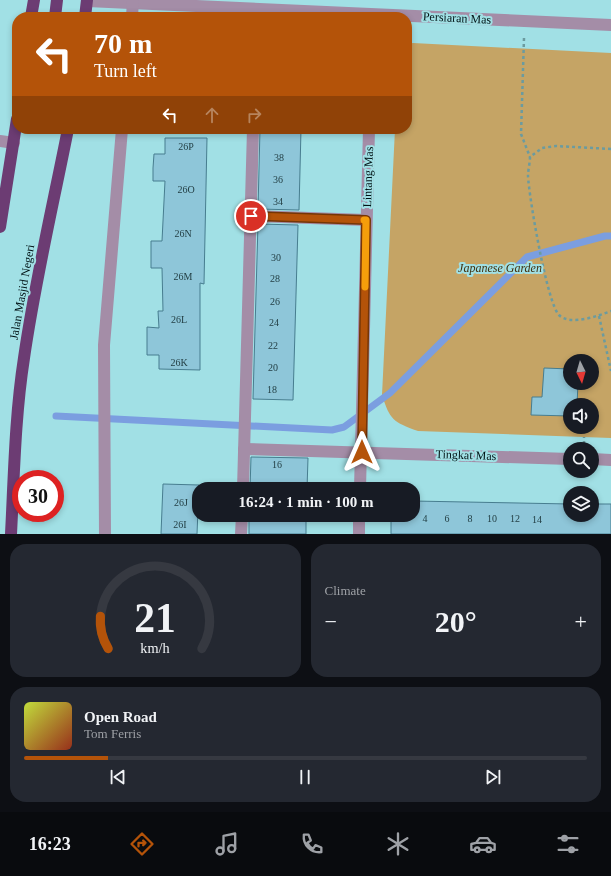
<!DOCTYPE html>
<meta charset="utf-8">
<style>
:root{--surface:#171b24;--page:#242831;--text:#f1f3f6;--muted:#9ea1a6;--line:#363941;--accent:#b45309}
body{margin:0;font-family:Georgia,serif;background:var(--page);color:var(--text);height:100vh;display:flex;flex-direction:column;font-size:15px;white-space:nowrap}
*{box-sizing:border-box;margin:0}
p{font-size:13px;color:var(--muted)}
.icon{flex:none;width:22px;height:22px;fill:none;stroke:currentColor;stroke-width:2;stroke-linecap:round;stroke-linejoin:round}
.map{position:relative;height:534px;overflow:hidden}
.panel{display:flex;flex-direction:column;gap:10px;padding:10px;background:#0d0f14;flex:1}
.panel>*{flex:none}
.top-card{position:absolute;left:12px;top:12px;width:400px;height:122px;border-radius:16px;box-shadow:0 2px 6px #0003;background:#b45309;color:#fff;overflow:hidden}
.needle{width:26px;rotate:175deg}
.buttons{position:absolute;left:563px;top:354px;display:grid;gap:8px}
.buttons a{display:grid;place-items:center;width:36px;height:36px;border-radius:50%;background:var(--surface);box-shadow:0 2px 6px #0003;font-size:20px}
.speed{position:absolute;left:12px;top:470px;display:flex;gap:8px;font-size:20px;font-weight:700;text-align:center}
.speed>*{display:grid;place-content:center;width:52px;height:52px;border-radius:50%;background:var(--surface);box-shadow:0 2px 6px #0003;line-height:1}
.speed .limit{border:6px solid #d22;background:#fff;color:#111}
.pin{position:absolute;display:grid;place-items:center;width:34px;height:34px;color:#fff;margin:-17px;border:2px solid #fff;border-radius:50%;box-shadow:0 1px 4px #0007}
.me{position:absolute;width:44px;margin:-22px;rotate:0deg;stroke-linejoin:round;filter:drop-shadow(0 0 3px #0008)}
.turn{display:flex;align-items:center;gap:14px;height:84px;padding:0 16px;font-size:18px}
.turn .icon{width:52px;height:52px;stroke-width:2.5}
.turn b{display:block;font-size:28px;line-height:34px}
.lanes{display:flex;align-items:center;height:38px;padding:0 16px;background:#0003;justify-content:center;gap:20px;direction:ltr}
.lanes .off{opacity:.35}
.big{font-size:30px;font-weight:600;line-height:1.1}
.panel .tile{flex:1;display:flex;flex-direction:column;justify-content:center;gap:6px;min-width:0;padding:0 14px;border-radius:16px;background:var(--page)}
.panel .dial{align-items:center;gap:0}
.dial svg{height:104px;overflow:visible;fill:none;stroke:var(--line);stroke-width:7;stroke-linecap:round;text-anchor:middle}
.dial text{fill:var(--text);stroke:none}
.song{display:flex;align-items:center;gap:12px}
.cover{width:48px;height:48px;border-radius:6px;background:linear-gradient(135deg,hsl(70 70% 55%),hsl(10 70% 35%))}
.played{height:4px;border-radius:2px;background:linear-gradient(90deg,var(--accent) 15%,var(--line) 15%)}
.keys{display:flex;justify-content:space-around;direction:ltr}
.heat{display:flex;justify-content:space-between;align-items:center;font-size:22px;direction:ltr}
.panel .tiles{flex:1;display:grid;gap:10px;grid-template-columns:1fr 1fr}
.tile:last-child{grid-column:span 2}
.trip{position:absolute;left:192px;top:482px;width:228px;height:40px;border-radius:16px;background:var(--surface);box-shadow:0 2px 6px #0003;font-weight:600;line-height:40px;text-align:center}
.menu{display:flex;height:64px;justify-content:space-around;align-items:center;background:#090b0e;color:var(--muted)}
.menu .icon{width:28px;height:28px}
.menu .active{color:var(--accent)}
.menu b{font-size:18px;color:var(--text)}
.map>svg:first-child{display:block}
.green{fill:#c5a465;fill-rule:evenodd}
.lines{fill:none;stroke-linecap:round;stroke-linejoin:round}
.stream{stroke:#7b9ee0;stroke-width:7}
.building{fill:#8ec6d9;stroke:#477d8f}
.path{stroke:#6b9b9f;stroke-width:2.5;stroke-dasharray:3 3;stroke-linecap:butt}
.minor{stroke:#a48da7;stroke-width:12}
.highway{stroke:#6c3c73;stroke-width:12}
.route-casing{stroke:#753606;stroke-width:10}
.route{stroke:#b45309;stroke-width:7}
.slow{stroke:#f59e0b;stroke-width:7}
.labels{text-anchor:middle;dominant-baseline:central;stroke-width:4;stroke-linejoin:round;paint-order:stroke}
.number-label{font-size:10px;fill:#244046}
.street-label{font-size:12px;fill:#001315;stroke:#a1e0e5}
.park-label{font-size:12px;font-style:italic;fill:#3f2f0d;stroke:#a1e0e5}
</style>
<div class="map">
<svg width="611" height="534" viewBox="0 0 611 534">
<rect width="100%" height="100%" fill="#a1e0e5"/>
<path class="green" d="M413 43 611 53V438L418 431C393 422 390 420 382 395L395 129H407V44ZM570 361H592V383H570ZM570 405H592V427H570Z"/>
<g class="lines">
<polyline class="stream" points="56,416 332,430 344,427 390,393 527,257 605,236 611,236"/>
</g>
<g class="building">
<polygon points="260,129 301,129 299,210 258,209"/>
<polygon points="165,138 207,138 204,284 200,283 200,370 159,369 159,355 147,355 147,327 159,328 158,311 163,311 162,268 151,268 151,241 162,241 165,181 153,181 153,168 154,154 165,154"/>
<polygon points="258,224 298,225 293,400 253,399"/>
<polygon points="544,368 570,369 570,383 578,383 577,405 570,405 570,416 531,415 532,397 542,397"/>
<polygon points="251,457 308,458 307,489 250,489"/>
<polygon points="163,484 199,485 197,534 161,534"/>
<polygon points="413,501 570,504 570,515 592,515 592,504 611,504 611,534 391,534 391,515 413,515"/>
<rect x="249" y="515" width="57" height="19"/>
</g>
<g class="lines">
<g class="path">
<polyline points="524,38 521,134 530,157"/>
<path d="M611 149 556 146 542 148 530 157C530 163 528 170 528 176 529 197 547 303 559 315 570 326 598 316 611 311"/>
<polyline points="599,316 611,371"/>
<polyline points="584,444 584,437"/>
</g>
<g class="minor">
<polyline points="87,1 611,25"/>
<polyline points="132,17 133,0"/>
<polyline points="0,141 14,143"/>
<polyline points="251,216 366,220"/>
<polyline points="244,449 570,459"/>
<polyline points="592,459 611,460"/>
<polyline points="243,489 253,129"/>
<polyline points="360,489 369,129"/>
<polyline points="105,534 104,345 122,129"/>
<polyline points="241,534 242,515"/>
<polyline points="359,534 359,515"/>
</g>
<g class="highway">
<polyline points="31,17 34,0"/>
<polyline points="55,17 57,0"/>
<polyline points="85,17 87,0"/>
<polyline points="0,227 17,119"/>
<path d="M11 534C14 476 15 416 24 358 35 281 53 205 68 129"/>
</g>
</g>
<g class="lines">
<g class="route-casing">
<polyline id="route" points="251,216 366,220 362,452"/>
</g>
<use href="#route" class="route"/>
<polyline class="slow" points="364,220 366,220 365,287"/>
</g>
<g class="labels">
<g class="number-label">
<text x="186" y="146">26P</text>
<text x="279" y="157">38</text>
<text x="278" y="179">36</text>
<text x="186" y="189">26O</text>
<text x="278" y="201">34</text>
<text x="183" y="233">26N</text>
<text x="276" y="257">30</text>
<text x="183" y="276">26M</text>
<text x="275" y="278">28</text>
<text x="275" y="301">26</text>
<text x="179" y="319">26L</text>
<text x="274" y="322">24</text>
<text x="273" y="345">22</text>
<text x="179" y="362">26K</text>
<text x="273" y="367">20</text>
<text x="272" y="389">18</text>
<text x="277" y="464">16</text>
<text x="181" y="502">26J</text>
<text x="425" y="518">4</text>
<text x="447" y="518">6</text>
<text x="470" y="518">8</text>
<text x="492" y="518">10</text>
<text x="515" y="518">12</text>
<text x="537" y="519">14</text>
<text x="180" y="524">26I</text>
</g>
<g class="street-label">
<text transform="translate(457 18) rotate(3)">Persiaran Mas</text>
<text transform="translate(368 177) rotate(-88)">Lintang Mas</text>
<text transform="translate(22 292) rotate(-80)">Jalan Masjid Negeri</text>
<text transform="translate(466 455) rotate(2)">Tingkat Mas</text>
</g>
<g class="park-label">
<text x="500" y="268">Japanese Garden</text>
</g>
</g>
</svg>
<div class="buttons">
<a><svg class="needle" viewBox="-14 -14 28 28"><path d="M0-13l5 13h-10z" fill="#e53935"/><path d="M0 13l5-13h-10z" fill="#9ea1a6"/></svg></a>
<a><svg class="icon" aria-label="sound" viewBox="0 0 24 24"><path d="M4 9h4l5-4v14l-5-4H4zM17 9q2 3 0 6"/></svg></a>
<a><svg class="icon" aria-label="search" viewBox="0 0 24 24"><circle cx="10" cy="10" r="6"/><path d="M15 15l6 6"/></svg></a>
<a><svg class="icon" aria-label="layers" viewBox="0 0 24 24"><path d="M12 4l9 5-9 5-9-5zM3 14l9 5 9-5"/></svg></a>
</div>
<div class="speed"><div class="limit">30</div></div>
<div class="pin" style="left:251px;top:216px;background:#d93025"><svg class="icon" aria-label="arrive" viewBox="0 0 24 24"><path d="M6 21V4h12l-3 4 3 4H6"/></svg></div>
<svg class="me" style="left:362px;top:452px" viewBox="-20 -20 40 40"><path d="M0-17L14 15 0 8-14 15z" fill="#b45309" stroke="#fff" stroke-width="4"/></svg>
<div class="trip">16:24 · 1 min · 100 m</div>
<div class="top-card">
<div class="turn"><svg class="icon" aria-label="left" viewBox="0 0 24 24"><path d="M17 20v-9H6M10 6l-5 5 5 5"/></svg><div><b>70 m</b>Turn left</div></div>
<div class="lanes"><svg class="icon" aria-label="left" viewBox="0 0 24 24"><path d="M17 20v-9H6M10 6l-5 5 5 5"/></svg><svg class="icon off" aria-label="ahead" viewBox="0 0 24 24"><path d="M12 20V5M6 11l6-6 6 6"/></svg><svg class="icon off" aria-label="right" viewBox="0 0 24 24"><path d="M7 20v-9h11M14 6l5 5-5 5"/></svg></div>
</div>
</div>
<section class="panel">
<div class="tiles">
<div class="tile dial"><svg viewBox="0 0 100 80">
<path d="M14 69A42 42 0 1 1 86 69"/>
<path d="M14 69A42 42 0 0 1 8 44" stroke="#b45309"/>
<text x="50" y="56" font-size="32" font-weight="700">21</text>
<text x="50" y="72" font-size="11">km/h</text>
</svg></div>
<div class="tile"><p>Climate</p>
<div class="heat"><a>−</a><b class="big">20°</b><a>+</a></div>
</div>
<div class="tile">
<div class="song"><i class="cover"></i><div><b>Open Road</b><p>Tom Ferris</p></div></div>
<div class="played"></div>
<div class="keys"><svg class="icon" aria-label="previous" viewBox="0 0 24 24"><path d="M18 5L8 12l10 7zM5 5v14"/></svg><svg class="icon" aria-label="pause" viewBox="0 0 24 24"><path d="M8 5v14M16 5v14"/></svg><svg class="icon" aria-label="next" viewBox="0 0 24 24"><path d="M6 5l10 7-10 7zM19 5v14"/></svg></div>
</div>
</div>
</section>
<nav class="menu">
<b>16:23</b>
<svg class="icon active" aria-label="directions" viewBox="0 0 24 24"><path d="M12 3l9 9-9 9-9-9zM9 14v-3h6M13 9l2 2-2 2"/></svg>
<svg class="icon" aria-label="music" viewBox="0 0 24 24"><path d="M9 18V5l10-2v13"/><circle cx="6" cy="18" r="3"/><circle cx="16" cy="16" r="3"/></svg>
<svg class="icon" aria-label="phone" viewBox="0 0 24 24"><path d="M5 4h4l2 5-3 2q2 4 5 5l2-3 5 2v4C11 20 4 13 5 4z"/></svg>
<svg class="icon" aria-label="climate" viewBox="0 0 24 24"><path d="M12 3v18M4 7l16 10M4 17L20 7"/></svg>
<svg class="icon" aria-label="car" viewBox="0 0 24 24"><path d="M5 17H2v-5l4-1 3-4h7l3 4 3 1v5h-3M9 17h6M6 11h13"/><circle cx="7" cy="17" r="2"/><circle cx="17" cy="17" r="2"/></svg>
<svg class="icon" aria-label="filters" viewBox="0 0 24 24"><path d="M4 7h16M4 17h16"/><circle cx="9" cy="7" r="2"/><circle cx="15" cy="17" r="2"/></svg>
</nav>
